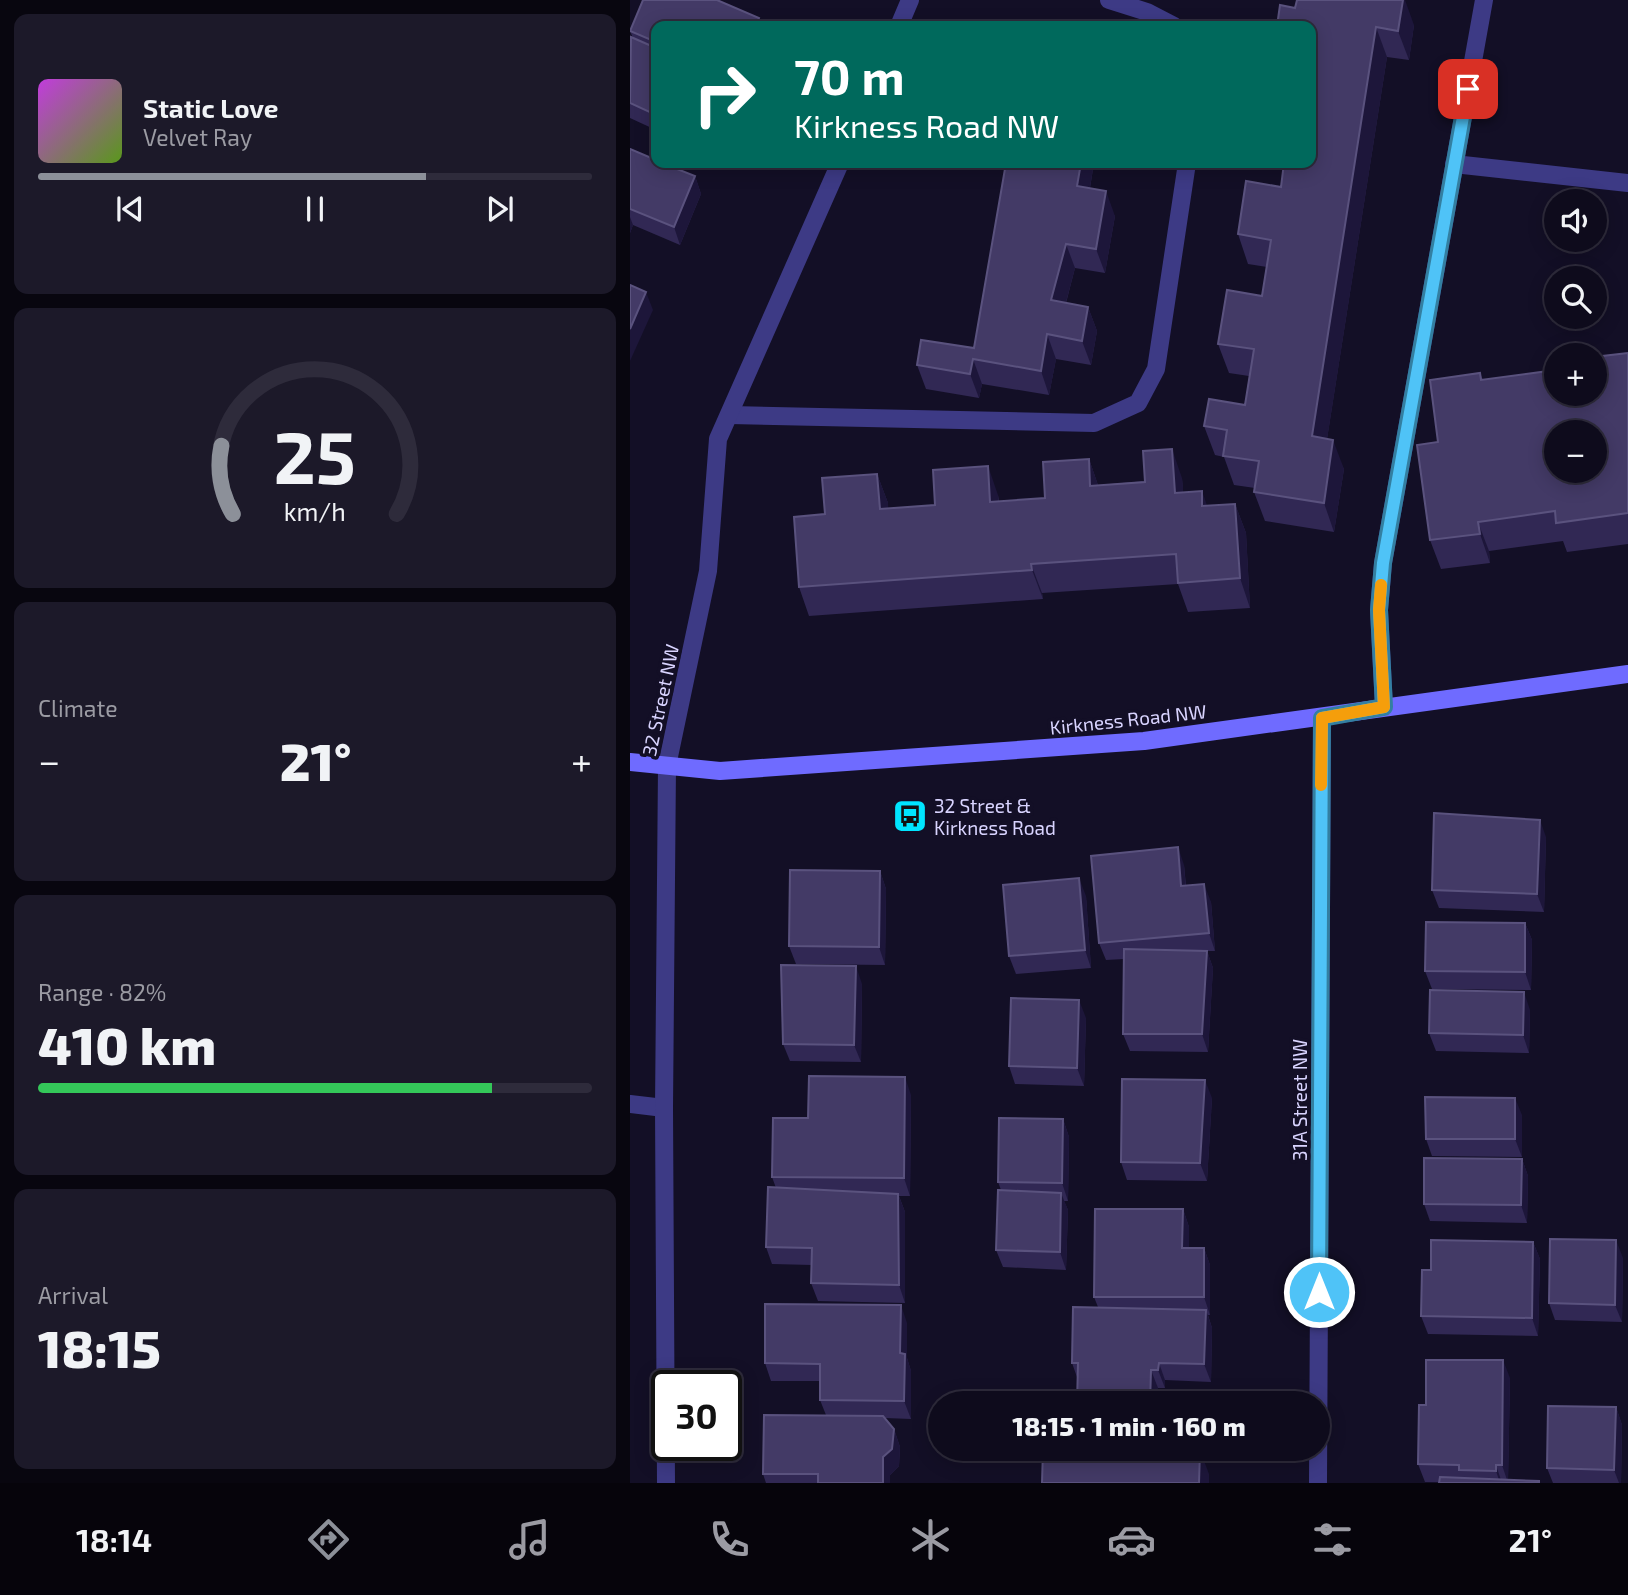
<!DOCTYPE html>
<meta charset="utf-8">
<style>
:root{--surface:#0e0b1c;--page:#1c1929;--text:#f1f3f6;--muted:#9b9ba3;--line:#2e2b3b;--accent:#8c9099}
body{margin:0;font-family:"Exo 2",sans-serif;background:var(--page);color:var(--text);height:100vh;display:flex;flex-direction:column;font-size:26px;white-space:nowrap}
*{box-sizing:border-box;margin:0}
p{font-size:23px;color:var(--muted)}
.icon{flex:none;width:38px;height:38px;fill:none;stroke:currentColor;stroke-width:2;stroke-linecap:round;stroke-linejoin:round}
.map{position:relative;flex:1;overflow:hidden}
.side{display:flex;flex-direction:column;gap:14px;padding:14px;background:#08060f;width:630px}
.side>*{flex:none}
.hud{position:absolute;left:21px;top:21px;width:665px;height:147px;border-radius:14px;box-shadow:0 4px 18px #0003,0 0 0 2px var(--line);background:#00695c;color:#fff;overflow:hidden}
.buttons{position:absolute;left:914px;top:189px;display:grid;gap:14px}
.buttons a{display:grid;place-items:center;width:63px;height:63px;border-radius:50%;background:var(--surface);box-shadow:0 4px 18px #0003,0 0 0 2px var(--line);font-size:35px}
.speed{position:absolute;left:21px;top:1370px;display:flex;gap:14px;font-size:35px;font-weight:700;text-align:center}
.speed>*{display:grid;place-content:center;width:91px;height:91px;border-radius:50%;background:var(--surface);box-shadow:0 4px 18px #0003,0 0 0 2px var(--line);line-height:1}
.speed .limit{border:4px solid #111;border-radius:10px;background:#fff;color:#111}
.pin{position:absolute;display:grid;place-items:center;width:60px;height:60px;color:#fff;margin:-30px;border-radius:14px;box-shadow:0 4px 10px #0006}
.me{position:absolute;width:77px;margin:-38px;rotate:0deg;stroke-linejoin:round;filter:drop-shadow(0 0 5px #0008)}
.turn{display:flex;align-items:center;gap:24px;height:147px;padding:0 28px;font-size:32px}
.turn .icon{width:91px;height:91px;stroke-width:2.5}
.turn b{display:block;font-size:49px;line-height:60px}
.big{font-size:52px;font-weight:800;line-height:1.1}
.side .tile{flex:1;display:flex;flex-direction:column;justify-content:center;gap:10px;min-width:0;padding:0 24px;border-radius:14px;background:var(--page)}
.side .dial{align-items:center;gap:0}
.dial svg{height:182px;overflow:visible;fill:none;stroke:var(--line);stroke-width:7;stroke-linecap:round;text-anchor:middle}
.dial text{fill:var(--text);stroke:none}
.song{display:flex;align-items:center;gap:21px}
.cover{width:84px;height:84px;border-radius:10px;background:linear-gradient(135deg,hsl(290 70% 55%),hsl(90 70% 35%))}
.played{height:7px;border-radius:4px;background:linear-gradient(90deg,var(--accent) 70%,var(--line) 70%)}
.keys{display:flex;justify-content:space-around;direction:ltr}
.heat{display:flex;justify-content:space-between;align-items:center;font-size:38px;direction:ltr}
.charge{height:10px;border-radius:5px;background:linear-gradient(90deg,#34c759 82%,var(--line) 0)}
.trip{position:absolute;left:298px;top:1391px;width:402px;height:70px;border-radius:35px;background:var(--surface);box-shadow:0 4px 18px #0003,0 0 0 2px var(--line);font-weight:800;line-height:70px;text-align:center}
.dock{display:flex;height:112px;justify-content:space-around;align-items:center;background:#06040b;color:var(--muted)}
.dock .icon{width:49px;height:49px}
.dock .current{color:var(--accent)}
.dock b{font-size:32px;color:var(--text)}
main{display:flex;flex:1;min-height:0}
.map>svg:first-child{display:block}
.lines{fill:none;stroke-linecap:round;stroke-linejoin:round}
.lane{stroke:#3d3a85;stroke-width:18}
.street{stroke:#3d3a85;stroke-width:18}
.secondary{stroke:#6f6bff;stroke-width:18}
.wall{fill:#312854}
.shaded-wall{fill:#1d163a}
.building{fill:#433a66;stroke:#5a527e;stroke-width:2;fill-rule:evenodd}
.route-casing{stroke:#337fa1;stroke-width:18}
.route{stroke:#4fc3f7;stroke-width:12}
.slow{stroke:#f59e0b;stroke-width:12}
.labels{text-anchor:middle;dominant-baseline:central;stroke-width:7;stroke-linejoin:round;paint-order:stroke}
.street-label{font-size:19px;fill:#d9d4ff;stroke:#130f26}
.poi-label{font-size:19px;fill:#d9d4ff;stroke:#130f26;text-anchor:start}
</style>
<main>
<section class="side">
<div class="tile">
<div class="song"><i class="cover"></i><div><b>Static Love</b><p>Velvet Ray</p></div></div>
<div class="played"></div>
<div class="keys"><svg class="icon" aria-label="previous" viewBox="0 0 24 24"><path d="M18 5L8 12l10 7zM5 5v14"/></svg><svg class="icon" aria-label="pause" viewBox="0 0 24 24"><path d="M8 5v14M16 5v14"/></svg><svg class="icon" aria-label="next" viewBox="0 0 24 24"><path d="M6 5l10 7-10 7zM19 5v14"/></svg></div>
</div>
<div class="tile dial"><svg viewBox="0 0 100 80">
<path d="M14 69A42 42 0 1 1 86 69"/>
<path d="M14 69A42 42 0 0 1 9 39" stroke="#8c9099"/>
<text x="50" y="56" font-size="32" font-weight="700">25</text>
<text x="50" y="72" font-size="11">km/h</text>
</svg></div>
<div class="tile"><p>Climate</p>
<div class="heat"><a>−</a><b class="big">21°</b><a>+</a></div>
</div>
<div class="tile"><p>Range · 82%</p><b class="big">410 km</b><div class="charge"></div></div>
<div class="tile"><p>Arrival</p><b class="big">18:15</b></div>
</section>
<div class="map">
<svg width="998" height="1483" viewBox="0 0 998 1483">
<rect width="100%" height="100%" fill="#130f26"/>
<g class="lines">
<g class="lane">
<polyline points="479,0 517,12 544,26"/>
<polyline points="824,164 998,183"/>
<polyline points="100,415 464,423 508,403 526,369 557,163"/>
<polyline points="754,707 749,610 753,563 854,0"/>
<polyline points="0,1104 34,1108"/>
</g>
<g class="street">
<polyline points="269,26 280,0"/>
<polyline points="36,1483 34,1108 37,766 78,571 88,439 210,163"/>
<polyline points="688,1483 692,718"/>
</g>
<polyline class="secondary" points="0,762 90,771 514,741 998,674"/>
</g>
<g class="wall">
<polygon points="665,8 784,25 779,60 757,57 697,439 714,469 704,532 635,521 624,492 625,488 604,485 594,457 585,455 574,426 615,405 619,376 599,373 588,344 632,296 637,267 618,264 608,234 651,187 681,26"/>
<polygon points="26,26 26,130 0,118 0,39 3,38 0,31"/>
<polygon points="0,149 65,176 71,194 50,245 3,225 0,233"/>
<polygon points="376,163 464,163 460,188 485,216 475,273 445,268 436,303 458,307 467,331 461,365 426,359 419,395 352,384 349,398 296,389 287,365 344,348"/>
<polygon points="998,353 998,544 937,552 933,541 859,551 860,563 811,569 800,540 808,442 850,373 853,380 926,370"/>
<polygon points="459,459 468,485 552,478 553,492 577,506 605,504 616,533 620,608 558,612 548,584 412,593 413,599 179,616 169,587 195,514 247,474 258,503 258,509 305,505 368,495 369,501 415,498"/>
<polygon points="916,837 914,912 809,908 802,890"/>
<polygon points="554,865 556,886 581,902 585,951 577,951 583,968 578,1052 500,1051 493,1034 494,959 476,960 469,943"/>
<polygon points="250,871 256,889 255,965 166,964 159,946"/>
<polygon points="456,896 461,968 386,974 379,956"/>
<polygon points="895,923 902,940 901,990 802,989 795,971"/>
<polygon points="232,984 231,1062 160,1061 153,1044"/>
<polygon points="900,1010 899,1053 806,1051 799,1033"/>
<polygon points="456,1018 454,1086 385,1084 379,1066"/>
<polygon points="281,1095 280,1196 269,1196 275,1212 275,1303 188,1301 181,1283 182,1265 142,1264 136,1247 146,1188 142,1177 178,1118"/>
<polygon points="582,1098 577,1181 497,1180 491,1162"/>
<polygon points="892,1115 892,1157 802,1156 796,1139"/>
<polygon points="433,1119 439,1137 438,1201 434,1201 438,1210 436,1270 373,1267 366,1250 371,1190 368,1182"/>
<polygon points="892,1159 898,1176 897,1223 800,1221 794,1204"/>
<polygon points="553,1209 559,1227 559,1248 574,1248 580,1265 580,1315 578,1315 582,1328 581,1382 535,1380 535,1388 528,1388 448,1380 442,1363 468,1307 464,1297"/>
<polygon points="903,1242 910,1259 908,1336 798,1334 791,1316 801,1270"/>
<polygon points="993,1258 992,1322 925,1320 919,1303"/>
<polygon points="277,1323 277,1358 281,1371 281,1419 255,1418 264,1429 270,1447 269,1466 260,1475 260,1483 136,1483 133,1474 196,1415 190,1400 190,1381 141,1381 135,1363"/>
<polygon points="880,1378 878,1480 909,1481 909,1483 795,1482 788,1464 796,1405"/>
<polygon points="986,1407 992,1425 991,1483 923,1483 917,1468"/>
</g>
<g class="shaded-wall">
<polygon points="773,0 775,0 784,25 779,60 768,31"/>
<polygon points="129,18 132,26 126,26"/>
<polygon points="746,27 757,57 693,465 682,436"/>
<polygon points="451,163 464,163 456,211 447,186"/>
<polygon points="65,176 71,194 50,245 44,227"/>
<polygon points="476,191 485,216 475,273 466,249"/>
<polygon points="0,217 3,225 0,233"/>
<polygon points="436,244 445,268 430,325 421,300"/>
<polygon points="16,292 23,310 0,361 0,329"/>
<polygon points="458,307 467,331 461,365 452,341"/>
<polygon points="417,334 426,359 419,395 411,371"/>
<polygon points="343,359 352,384 349,398 340,374"/>
<polygon points="703,440 714,469 704,532 694,503"/>
<polygon points="542,449 552,478 556,522 545,493"/>
<polygon points="459,459 469,488 460,486"/>
<polygon points="358,466 368,495 371,531 360,502"/>
<polygon points="247,474 258,503 260,538 250,509"/>
<polygon points="572,491 582,520 572,506"/>
<polygon points="605,504 616,533 620,608 610,578"/>
<polygon points="848,522 859,551 860,563 850,534"/>
<polygon points="401,564 412,593 413,599 402,570"/>
<polygon points="910,820 916,837 914,912 907,894"/>
<polygon points="548,847 554,865 557,904 551,886"/>
<polygon points="250,871 256,889 255,965 249,947"/>
<polygon points="449,878 456,896 461,968 455,950"/>
<polygon points="574,884 581,902 585,951 579,933"/>
<polygon points="895,923 902,940 901,990 895,972"/>
<polygon points="577,951 583,968 578,1052 572,1034"/>
<polygon points="226,966 232,984 231,1062 224,1045"/>
<polygon points="894,992 900,1010 899,1053 893,1035"/>
<polygon points="449,1000 456,1018 454,1086 447,1068"/>
<polygon points="275,1077 281,1095 280,1196 274,1178"/>
<polygon points="575,1080 582,1098 577,1181 570,1163"/>
<polygon points="885,1098 892,1115 892,1157 885,1139"/>
<polygon points="433,1119 439,1137 438,1201 432,1183"/>
<polygon points="892,1159 898,1176 897,1223 891,1205"/>
<polygon points="431,1193 438,1210 436,1270 430,1252"/>
<polygon points="268,1194 275,1212 275,1303 269,1285"/>
<polygon points="553,1209 559,1227 559,1265 552,1248"/>
<polygon points="986,1240 993,1258 992,1322 985,1305"/>
<polygon points="903,1242 910,1259 908,1336 902,1318"/>
<polygon points="574,1248 580,1265 580,1315 574,1297"/>
<polygon points="271,1305 277,1323 277,1358 281,1371 281,1419 274,1401 270,1353"/>
<polygon points="576,1310 582,1328 581,1382 574,1364"/>
<polygon points="873,1360 880,1378 878,1483 872,1465"/>
<polygon points="529,1363 535,1380 535,1388 528,1370"/>
<polygon points="521,1370 528,1388 527,1404 520,1404"/>
<polygon points="986,1407 992,1425 991,1483 989,1483 984,1470"/>
<polygon points="264,1429 270,1447 269,1466 260,1475 260,1483 253,1483 253,1457"/>
<polygon points="570,1450 579,1474 579,1483 569,1483"/>
<polygon points="866,1465 872,1483 870,1483 866,1471"/>
</g>
<g class="building">
<polygon points="13,0 87,0 129,18 126,26 26,26 26,42 0,31"/>
<polygon points="667,0 773,0 768,31 746,27 682,436 703,440 694,503 624,492 629,461 593,456 597,430 574,426 579,399 615,405 624,349 588,344 597,290 632,296 641,240 608,234 616,181 651,187 654,163 681,163 681,26 647,26 650,5 665,8"/>
<polygon points="1,37 26,48 26,115 0,103"/>
<polygon points="0,149 26,160 26,163 32,163 65,176 44,227 0,209"/>
<polygon points="376,163 451,163 447,186 476,191 466,249 436,244 421,300 458,307 452,341 417,334 411,371 343,359 340,374 287,365 291,340 344,348"/>
<polygon points="0,285 16,292 0,329"/>
<path d="M998 353V513L926 523 925 511 848 522 850 534 800 540 787 445 808 442 800 380 850 373 851 380 926 370V394H964V357ZM926 432H964V471H926Z"/>
<polygon points="542,449 545,493 572,491 572,506 605,504 610,578 548,583 546,554 401,564 402,570 169,587 164,517 195,514 192,478 247,474 250,509 305,505 303,470 358,466 360,502 415,498 413,462 459,459 460,486 515,482 513,451"/>
<polygon points="804,813 910,820 907,894 802,890"/>
<polygon points="548,847 551,886 574,884 579,933 469,943 461,856"/>
<polygon points="160,870 250,871 249,947 159,946"/>
<polygon points="449,878 455,950 379,956 373,885"/>
<polygon points="796,922 895,923 895,972 795,971"/>
<polygon points="494,949 577,951 572,1034 493,1034"/>
<polygon points="151,965 226,966 224,1045 153,1044"/>
<polygon points="800,990 894,992 893,1035 799,1033"/>
<polygon points="381,998 449,1000 447,1068 379,1066"/>
<polygon points="179,1076 275,1077 274,1178 142,1177 143,1118 178,1118"/>
<polygon points="492,1079 575,1080 570,1163 491,1162"/>
<polygon points="795,1097 885,1098 885,1139 796,1139"/>
<polygon points="369,1118 433,1119 432,1183 368,1182"/>
<polygon points="794,1158 892,1159 891,1205 794,1204"/>
<polygon points="138,1187 268,1194 269,1285 181,1283 182,1248 136,1247"/>
<polygon points="368,1190 431,1193 430,1252 366,1250"/>
<polygon points="465,1209 553,1209 552,1248 574,1248 574,1297 464,1297"/>
<polygon points="920,1239 986,1240 985,1305 919,1303"/>
<polygon points="801,1240 903,1242 902,1318 791,1316 792,1270 801,1270"/>
<polygon points="135,1304 271,1305 270,1353 275,1354 274,1401 190,1400 190,1364 135,1363"/>
<polygon points="443,1307 576,1310 574,1364 529,1363 528,1370 521,1370 520,1404 447,1404 448,1363 442,1363"/>
<polygon points="796,1360 873,1360 872,1465 866,1465 866,1471 829,1470 829,1465 788,1464 789,1405 796,1405"/>
<polygon points="918,1406 986,1407 984,1470 917,1468"/>
<polygon points="134,1415 253,1416 264,1429 262,1449 253,1457 253,1483 188,1483 188,1474 133,1474"/>
<polygon points="413,1449 570,1450 569,1483 412,1483"/>
<polygon points="810,1477 909,1481 909,1483 809,1483"/>
</g>
<g class="lines">
<g class="route-casing">
<polyline id="route" points="689,1292 692,718 754,707 749,610 753,563 838,89"/>
</g>
<use href="#route" class="route"/>
<polyline class="slow" points="691,785 692,718 754,707 749,610 751,585"/>
</g>
<defs>
<g id="bus-square" transform="scale(1.75)"><rect x="-9" y="-9" width="18" height="18" rx="4" fill="#00e5ff" stroke="#130f26"/><path d="M-5-6H5V4H4V6H2V4H-2V6H-4V4H-5ZM-3.5-4V0h7V-4ZM-3.5 1.2v1.5H-2V1.2ZM2 1.2v1.5H3.5V1.2Z" fill="#111"/></g>
</defs>
<g fill-rule="evenodd">
<use href="#bus-square" x="280" y="816"/>
</g>
<g class="labels">
<g class="street-label">
<text transform="translate(30 700) rotate(-78)">32 Street NW</text>
<text transform="translate(498 719) rotate(-6)">Kirkness Road NW</text>
<text transform="translate(669 1100) rotate(-90)">31A Street NW</text>
</g>
<g class="poi-label">
<text x="304" y="805">32 Street &amp;<tspan x="304" dy="22">Kirkness Road</tspan></text>
</g>
</g>
</svg>
<div class="buttons">
<a><svg class="icon" aria-label="sound" viewBox="0 0 24 24"><path d="M4 9h4l5-4v14l-5-4H4zM17 9q2 3 0 6"/></svg></a>
<a><svg class="icon" aria-label="search" viewBox="0 0 24 24"><circle cx="10" cy="10" r="6"/><path d="M15 15l6 6"/></svg></a>
<a>+</a>
<a>−</a>
</div>
<div class="speed"><div class="limit">30</div></div>
<div class="pin" style="left:838px;top:89px;background:#d93025"><svg class="icon" aria-label="arrive" viewBox="0 0 24 24"><path d="M6 21V4h12l-3 4 3 4H6"/></svg></div>
<svg class="me" style="left:689px;top:1292px" viewBox="-20 -20 40 40"><circle r="17" fill="#4fc3f7" stroke="#fff" stroke-width="3"/><path d="M0-11L8 9 0 5-8 9z" fill="#fff"/></svg>
<div class="trip">18:15 · 1 min · 160 m</div>
<div class="hud">
<div class="turn"><svg class="icon" aria-label="right" viewBox="0 0 24 24"><path d="M7 20v-9h11M14 6l5 5-5 5"/></svg><div><b>70 m</b>Kirkness Road NW</div></div>
</div>
</div>
</main>
<nav class="dock">
<b>18:14</b>
<svg class="icon current" aria-label="directions" viewBox="0 0 24 24"><path d="M12 3l9 9-9 9-9-9zM9 14v-3h6M13 9l2 2-2 2"/></svg>
<svg class="icon" aria-label="music" viewBox="0 0 24 24"><path d="M9 18V5l10-2v13"/><circle cx="6" cy="18" r="3"/><circle cx="16" cy="16" r="3"/></svg>
<svg class="icon" aria-label="phone" viewBox="0 0 24 24"><path d="M5 4h4l2 5-3 2q2 4 5 5l2-3 5 2v4C11 20 4 13 5 4z"/></svg>
<svg class="icon" aria-label="climate" viewBox="0 0 24 24"><path d="M12 3v18M4 7l16 10M4 17L20 7"/></svg>
<svg class="icon" aria-label="car" viewBox="0 0 24 24"><path d="M5 17H2v-5l4-1 3-4h7l3 4 3 1v5h-3M9 17h6M6 11h13"/><circle cx="7" cy="17" r="2"/><circle cx="17" cy="17" r="2"/></svg>
<svg class="icon" aria-label="filters" viewBox="0 0 24 24"><path d="M4 7h16M4 17h16"/><circle cx="9" cy="7" r="2"/><circle cx="15" cy="17" r="2"/></svg>
<b>21°</b>
</nav>
